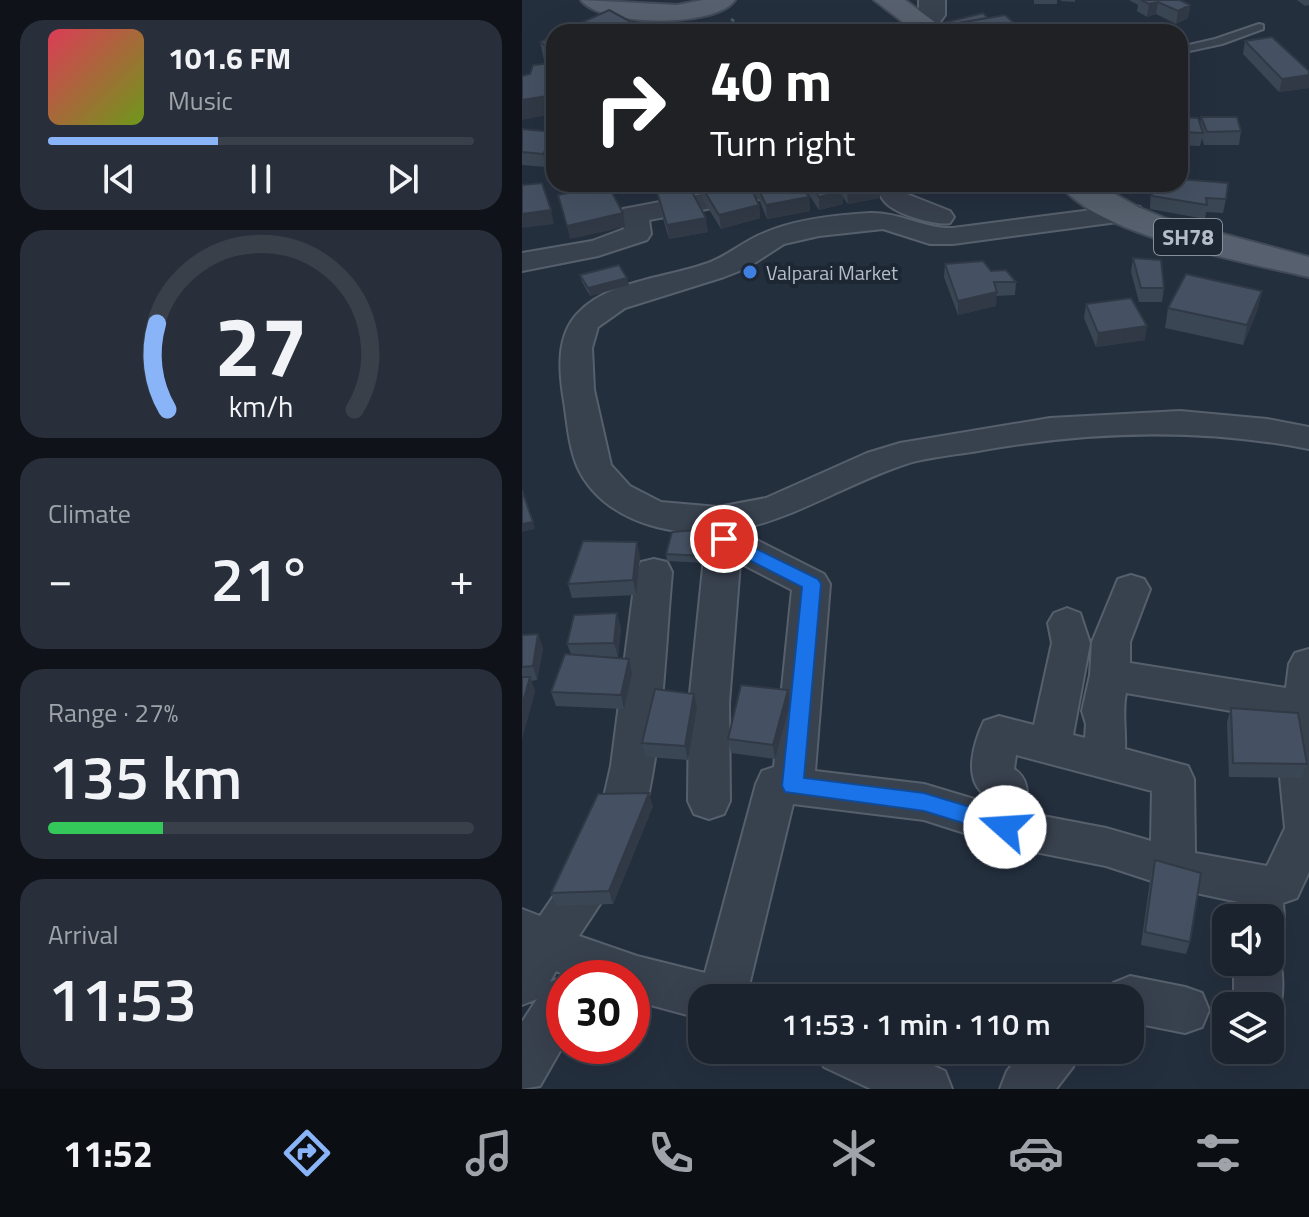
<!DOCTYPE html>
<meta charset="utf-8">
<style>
:root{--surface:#1b232e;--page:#282f3a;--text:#f1f3f6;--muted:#a0a4aa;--line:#39404a;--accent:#8ab4f8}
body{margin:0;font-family:"Titillium Web",sans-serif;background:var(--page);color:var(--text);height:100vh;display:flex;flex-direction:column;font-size:30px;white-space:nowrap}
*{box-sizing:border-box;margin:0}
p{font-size:26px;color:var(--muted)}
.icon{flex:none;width:44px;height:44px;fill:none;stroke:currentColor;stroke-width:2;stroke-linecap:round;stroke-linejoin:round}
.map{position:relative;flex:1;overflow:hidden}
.panel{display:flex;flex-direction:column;gap:20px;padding:20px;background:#0f1319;width:522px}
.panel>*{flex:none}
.hud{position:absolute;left:24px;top:24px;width:642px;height:168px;border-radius:24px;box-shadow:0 8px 32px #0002,0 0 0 2px var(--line);background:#202124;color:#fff;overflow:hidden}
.buttons{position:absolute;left:690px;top:904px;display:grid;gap:16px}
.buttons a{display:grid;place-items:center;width:72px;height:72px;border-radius:16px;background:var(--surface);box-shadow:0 8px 32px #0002,0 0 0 2px var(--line);font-size:40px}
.speed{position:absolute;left:24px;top:960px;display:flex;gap:16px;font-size:40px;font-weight:700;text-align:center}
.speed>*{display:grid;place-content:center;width:104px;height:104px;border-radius:50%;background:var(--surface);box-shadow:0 8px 32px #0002,0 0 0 2px var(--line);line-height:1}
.speed .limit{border:12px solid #d22;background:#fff;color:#111}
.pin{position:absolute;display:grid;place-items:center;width:68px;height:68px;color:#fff;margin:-34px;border:4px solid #fff;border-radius:50%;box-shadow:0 2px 8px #0007}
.me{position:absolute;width:88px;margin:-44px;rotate:289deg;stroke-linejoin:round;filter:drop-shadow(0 0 6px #0008)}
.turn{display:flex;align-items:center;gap:28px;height:168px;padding:0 32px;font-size:36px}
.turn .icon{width:104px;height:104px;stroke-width:2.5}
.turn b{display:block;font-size:56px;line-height:68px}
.big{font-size:60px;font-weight:600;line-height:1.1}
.panel .tile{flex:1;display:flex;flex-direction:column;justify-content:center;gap:12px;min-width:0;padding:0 28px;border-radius:24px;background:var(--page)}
.panel .dial{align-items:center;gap:0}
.dial svg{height:208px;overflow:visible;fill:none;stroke:var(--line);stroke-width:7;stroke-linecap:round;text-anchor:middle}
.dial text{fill:var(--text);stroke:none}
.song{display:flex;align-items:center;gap:24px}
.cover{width:96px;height:96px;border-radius:12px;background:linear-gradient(135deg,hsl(350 70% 55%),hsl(80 70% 35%))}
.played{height:8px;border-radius:4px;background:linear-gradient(90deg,var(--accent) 40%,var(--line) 40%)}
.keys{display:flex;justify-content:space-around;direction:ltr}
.heat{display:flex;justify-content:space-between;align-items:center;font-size:44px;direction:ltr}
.charge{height:12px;border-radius:6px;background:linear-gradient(90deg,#34c759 27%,var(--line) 0)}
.trip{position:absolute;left:166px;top:984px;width:456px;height:80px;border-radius:24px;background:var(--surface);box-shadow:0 8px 32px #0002,0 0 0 2px var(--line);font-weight:600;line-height:80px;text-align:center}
.menu{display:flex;height:128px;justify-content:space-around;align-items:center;background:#0b0e12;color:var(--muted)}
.menu .icon{width:56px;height:56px}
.menu .selected{color:var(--accent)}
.menu b{font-size:36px;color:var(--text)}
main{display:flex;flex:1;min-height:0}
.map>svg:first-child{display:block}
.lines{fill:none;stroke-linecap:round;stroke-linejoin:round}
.service-casing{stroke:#565f6c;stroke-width:4}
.minor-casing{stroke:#565f6c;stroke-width:4}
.tertiary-casing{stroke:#565f6c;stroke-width:4}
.primary-casing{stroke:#414a57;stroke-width:4}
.path{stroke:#44595c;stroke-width:3;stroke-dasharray:4 4;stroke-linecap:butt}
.service{fill:#38414e;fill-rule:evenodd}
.minor{fill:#38414e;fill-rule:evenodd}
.tertiary{fill:#38414e;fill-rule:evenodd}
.primary{fill:#56606e;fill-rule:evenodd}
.wall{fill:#3b4654}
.shaded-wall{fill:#303945}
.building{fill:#455162;stroke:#303945;stroke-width:2}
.route{fill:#1a73e8;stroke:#114b97;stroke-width:2}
.shop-dot{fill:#3f7fe0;stroke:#1d2633;stroke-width:3}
.labels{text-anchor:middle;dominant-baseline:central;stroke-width:8;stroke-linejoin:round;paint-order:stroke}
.far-poi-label{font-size:20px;fill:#b4bcc9;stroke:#1d2633;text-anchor:start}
.shield{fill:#1d2633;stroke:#878f9c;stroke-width:2}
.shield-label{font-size:22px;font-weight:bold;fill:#b4bcc9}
</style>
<main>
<section class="panel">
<div class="tile">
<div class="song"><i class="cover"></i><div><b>101.6 FM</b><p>Music</p></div></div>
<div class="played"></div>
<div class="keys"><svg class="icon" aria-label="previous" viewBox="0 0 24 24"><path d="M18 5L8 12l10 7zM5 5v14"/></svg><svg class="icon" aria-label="pause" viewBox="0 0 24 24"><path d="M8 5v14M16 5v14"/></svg><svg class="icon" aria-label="next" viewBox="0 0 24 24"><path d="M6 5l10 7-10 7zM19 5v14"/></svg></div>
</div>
<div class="tile dial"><svg viewBox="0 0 100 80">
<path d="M14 69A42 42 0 1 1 86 69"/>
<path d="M14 69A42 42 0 0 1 10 36" stroke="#8ab4f8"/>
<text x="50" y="56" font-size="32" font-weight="700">27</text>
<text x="50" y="72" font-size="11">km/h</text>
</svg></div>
<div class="tile"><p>Climate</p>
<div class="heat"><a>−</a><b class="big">21°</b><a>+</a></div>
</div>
<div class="tile"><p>Range · 27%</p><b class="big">135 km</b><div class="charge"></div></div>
<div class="tile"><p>Arrival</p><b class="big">11:53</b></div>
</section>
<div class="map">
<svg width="787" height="1089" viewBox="0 0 787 1089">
<rect width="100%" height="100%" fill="#242f3e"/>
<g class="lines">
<g class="service-casing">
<polygon id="service" points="737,24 741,25 741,29 700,44 658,53 658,47 693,39"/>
</g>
<g class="minor-casing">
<g id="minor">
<polygon points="232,184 287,184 283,190 274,192 127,220 129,234 125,240 76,256 0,271 0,253 70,241 102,229 97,215 101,209"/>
<path d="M351 184H378L385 194 428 211 432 217 428 223C414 226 378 215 366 205 360 200 355 190 351 184Z"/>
<path d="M608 205 618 207 622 213 618 219 431 244H408L361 229 297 236 262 244 225 268 202 277 103 308 76 327 70 348 72 390 89 465 108 486 139 502 196 507 244 498 345 453 378 443 528 418 658 411 745 419 787 427V449C676 427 567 431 456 451 432 455 407 457 384 464 326 483 276 517 215 530L302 574 308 584 293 771 402 784 462 802V794C441 778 452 742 462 721L477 716 512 725 530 643 526 623 532 613 545 608 558 613 568 643 551 735 563 738 564 724 560 711 568 675 570 642 596 579 609 575 622 579 628 589 608 642V663L764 688 767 664 773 653 787 649V872L775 898 761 903 762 918 755 933 748 936V918H716V902L651 888 584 866 483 846 402 820 271 804 224 998H180V1019L110 1000V978H50L34 971 28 982 42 976 48 978H42V1044L18 1086 0 1089V1022L15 999 0 1005V909L18 916 61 853 77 819 89 766 114 572 119 562 132 559 145 562 150 572C143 649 141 743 121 817 110 860 81 899 57 936L115 956 183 973 234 784 240 771 252 767 270 590 218 563 207 703 208 801 202 814 187 819 172 814 166 801 167 703 184 539 188 533C137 534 77 516 55 466 46 444 45 418 41 395 37 368 35 336 55 314 85 281 143 278 183 264 205 257 221 241 242 233 274 219 314 215 348 213 378 212 402 229 431 228ZM604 693 762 720 763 739 756 757 763 828 745 866 673 853 672 779 666 766 603 749C604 729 600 712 604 693ZM494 755 630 791 629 841 584 828 505 813C505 796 508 779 492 769Z"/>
<path d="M748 944 753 946C763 970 763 999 753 1023L748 1025V1006H712V962H748Z"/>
<polygon points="608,976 663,987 680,993 687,1010 680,1027 663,1033 608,1022 608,998 584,998 591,983"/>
<polygon points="295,1050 376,1050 423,1071 430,1089 349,1089 302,1067"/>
<polygon points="502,1050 558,1050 551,1067 534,1089 478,1089 485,1071"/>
</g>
</g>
<g class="tertiary-casing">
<polygon id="tertiary" points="397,0 423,0 423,15 412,30 392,30 389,24 397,14"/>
</g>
<g class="primary-casing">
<g id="primary">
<path d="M59 0 155 5 181 0H213C193 29 77 26 59 0Z"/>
<polygon points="352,0 383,0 426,32 394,32"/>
<path d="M538 184H575L616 207 645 219 787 257V277C727 263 573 235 538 184Z"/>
</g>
</g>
<polyline class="path" points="209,19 227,32"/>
<use href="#service" class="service"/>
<use href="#minor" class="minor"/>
<use href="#tertiary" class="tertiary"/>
<use href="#primary" class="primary"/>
</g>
<g class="wall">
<rect x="512" y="0" width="23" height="4"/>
<polygon points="539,0 553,0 553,2 539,1"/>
<polygon points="607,0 658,0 668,5 666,18 654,24 634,14 625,17 615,11 616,5"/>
<polygon points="775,0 787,0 787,5 783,6"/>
<polygon points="466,18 493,32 428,32 425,28 425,22"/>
<polygon points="32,35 32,66 30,65 8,74 26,63 22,60 18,42"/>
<polygon points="723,41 787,71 787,88 757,92 721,54"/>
<polygon points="658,117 678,124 679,117 719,131 717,145 682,145 680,138 678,146 658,145"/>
<polygon points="0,129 32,132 24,167 0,165"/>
<polygon points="119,184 155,184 156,188 186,232 147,239 137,205 135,192 122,194"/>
<polygon points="170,184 227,184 237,205 238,218 199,229 180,198 178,184 171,186"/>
<polygon points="231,184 278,184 287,197 288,211 245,219"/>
<polygon points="280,184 357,184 358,198 326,204 320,196 321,204 297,210"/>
<polygon points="629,184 658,184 704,199 701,213 684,212 683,219 628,209"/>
<polygon points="611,258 642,288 640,302 617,302 609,272"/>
<polygon points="423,264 469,271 494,282 493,295 474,296 474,306 436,315 422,277"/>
<polygon points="58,275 107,285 68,296 60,282"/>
<polygon points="740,291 735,311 721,345 643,328 646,308"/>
<polygon points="564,304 623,340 574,347 562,318"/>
<polygon points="188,529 189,537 184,563 145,561 144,554"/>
<polygon points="118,556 114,595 50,598 46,584"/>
<polygon points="99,627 96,657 86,657 107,659 110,673 102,709 34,706 29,692 49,654 45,644"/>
<polygon points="16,634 21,649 15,680 9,681 13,691 0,739 0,635"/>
<polygon points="172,694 175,707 166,760 124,757 120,743"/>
<polygon points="268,704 253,759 209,753 206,739"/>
<polygon points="709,708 785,764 780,778 707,777 705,722"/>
<polygon points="131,806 91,904 34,906 29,893"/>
<polygon points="633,860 668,942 664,954 619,945 629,873"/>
</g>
<g class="shaded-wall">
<polygon points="636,2 634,14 625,17 627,4"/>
<polygon points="668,5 666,18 654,24 656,11"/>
<polygon points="111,23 113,32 92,32"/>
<polygon points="493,24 493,32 453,32"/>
<polygon points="787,75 787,88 757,92 760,79"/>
<polygon points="32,95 32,114 0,120 0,100"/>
<polygon points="32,136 32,154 24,167 21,154"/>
<polygon points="120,184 155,184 156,188 122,194"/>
<polygon points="358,185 358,198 326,204 325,191"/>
<polygon points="320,191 321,204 297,210 297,197"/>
<polygon points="287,197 288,211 245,219 244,205"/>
<polygon points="237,205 238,218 199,229 197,215"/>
<polygon points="29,210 32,224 0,228 0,214"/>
<polygon points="101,213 103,227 48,239 45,226"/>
<polygon points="184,218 186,232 147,239 145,225"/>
<polygon points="105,278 107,285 68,296 66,288"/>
<polygon points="740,291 735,311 721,345 725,325"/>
<polygon points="475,292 474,306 436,315 436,301"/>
<polygon points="625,326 623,340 574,347 576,333"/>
<polygon points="11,522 13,529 0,532 0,524"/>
<polygon points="188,529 189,537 184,563 182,556"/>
<polygon points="115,542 118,556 114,595 111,580"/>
<polygon points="95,613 99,627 96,657 92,643"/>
<polygon points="16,634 21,649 15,680 11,666"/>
<polygon points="107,659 110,673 102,709 99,695"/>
<polygon points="8,677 13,691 0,739 0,706"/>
<polygon points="266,690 268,704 253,759 251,745"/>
<polygon points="172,694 175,707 166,760 163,746"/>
<polygon points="127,793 131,806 91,904 87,891"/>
</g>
<g class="building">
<polygon points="619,0 658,0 668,5 656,11 636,2 627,4"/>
<polygon points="87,10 111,23 92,32 39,32"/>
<polygon points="461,13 466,18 437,23 437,29 431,30 425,22"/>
<polygon points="483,15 493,24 453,32 446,32 437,23"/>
<polygon points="32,35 32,51 18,42"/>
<polygon points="750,37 787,71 787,75 760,79 723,41"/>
<polygon points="29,63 31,74 32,73 32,95 0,100 0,76 8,74 11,65"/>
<polygon points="658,117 676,118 681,133 658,132"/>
<polygon points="679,117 715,117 719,131 685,132"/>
<polygon points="0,129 32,132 32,136 21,154 0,152"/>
<polygon points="658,179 706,183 704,199 684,198 685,205 630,196 630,184 658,184"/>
<polygon points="20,183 29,210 0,214 0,185"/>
<polygon points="178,184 227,184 237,205 197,215"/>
<polygon points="234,184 278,184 287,197 244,205"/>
<polygon points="288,184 315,184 320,191 297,197"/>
<polygon points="321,184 357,184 358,185 325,191"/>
<polygon points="86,185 101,213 45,226 36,195"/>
<polygon points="167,186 184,218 145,225 135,192"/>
<polygon points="611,258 639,260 642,288 619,288"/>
<polygon points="461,261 469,271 484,270 494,282 472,282 475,292 436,301 423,264"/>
<polygon points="97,265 105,278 66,288 58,275"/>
<polygon points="664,274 740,291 725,325 646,308"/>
<polygon points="609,298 625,326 576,333 564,304"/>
<polygon points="0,490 11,522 0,524"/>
<polygon points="188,529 182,556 144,554 150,532"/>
<polygon points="61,541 115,542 111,580 46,584"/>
<polygon points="95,613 92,643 45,644 52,615"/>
<polygon points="16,634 11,666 0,667 0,635"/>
<polygon points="43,654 107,659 99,695 29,692"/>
<polygon points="0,677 8,677 0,706"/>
<polygon points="219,685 266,690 251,745 206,739"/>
<polygon points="133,689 172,694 163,746 120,743"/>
<polygon points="709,708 776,713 785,764 711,763"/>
<polygon points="127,793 87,891 29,893 76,794"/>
<polygon points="633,860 679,873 668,942 623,932"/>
</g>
<polygon class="route" points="202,533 296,579 299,584 282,778 402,793 491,820 494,827 491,834 483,836 402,811 263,792 260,786 280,587 196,544 193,539"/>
<circle class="shop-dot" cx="228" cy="272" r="8"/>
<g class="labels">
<g class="far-poi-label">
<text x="244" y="272">Valparai Market</text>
</g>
<rect class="shield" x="632" y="219" width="68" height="36" rx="6"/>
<g class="shield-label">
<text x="666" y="237">SH78</text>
</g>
</g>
</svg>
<div class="buttons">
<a><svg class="icon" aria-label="sound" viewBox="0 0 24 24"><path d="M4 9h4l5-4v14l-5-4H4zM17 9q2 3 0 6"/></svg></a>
<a><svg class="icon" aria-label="layers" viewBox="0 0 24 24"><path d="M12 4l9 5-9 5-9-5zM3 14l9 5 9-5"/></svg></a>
</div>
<div class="speed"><div class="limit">30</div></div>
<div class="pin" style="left:202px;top:539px;background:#d93025"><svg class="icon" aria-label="arrive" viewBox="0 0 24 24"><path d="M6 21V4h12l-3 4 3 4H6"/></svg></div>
<svg class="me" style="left:483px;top:827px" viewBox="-20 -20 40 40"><circle r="19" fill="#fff"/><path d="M0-13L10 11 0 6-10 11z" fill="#1a73e8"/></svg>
<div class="trip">11:53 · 1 min · 110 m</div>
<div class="hud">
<div class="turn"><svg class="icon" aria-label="right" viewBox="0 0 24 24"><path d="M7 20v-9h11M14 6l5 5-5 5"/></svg><div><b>40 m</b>Turn right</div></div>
</div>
</div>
</main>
<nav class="menu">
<b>11:52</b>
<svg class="icon selected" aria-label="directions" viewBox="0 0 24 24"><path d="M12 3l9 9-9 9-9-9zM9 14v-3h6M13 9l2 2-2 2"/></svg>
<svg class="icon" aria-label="music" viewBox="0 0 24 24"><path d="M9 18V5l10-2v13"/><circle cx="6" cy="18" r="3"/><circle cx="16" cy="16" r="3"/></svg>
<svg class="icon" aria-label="phone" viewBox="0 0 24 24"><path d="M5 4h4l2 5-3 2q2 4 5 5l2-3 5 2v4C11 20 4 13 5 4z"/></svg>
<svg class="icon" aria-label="climate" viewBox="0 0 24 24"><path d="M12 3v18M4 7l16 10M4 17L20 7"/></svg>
<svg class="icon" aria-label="car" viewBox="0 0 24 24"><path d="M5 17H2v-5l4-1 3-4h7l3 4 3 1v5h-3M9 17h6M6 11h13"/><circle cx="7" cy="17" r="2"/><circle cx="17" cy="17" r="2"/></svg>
<svg class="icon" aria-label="filters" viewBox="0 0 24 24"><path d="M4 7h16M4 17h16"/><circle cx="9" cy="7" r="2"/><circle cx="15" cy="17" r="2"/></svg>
</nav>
